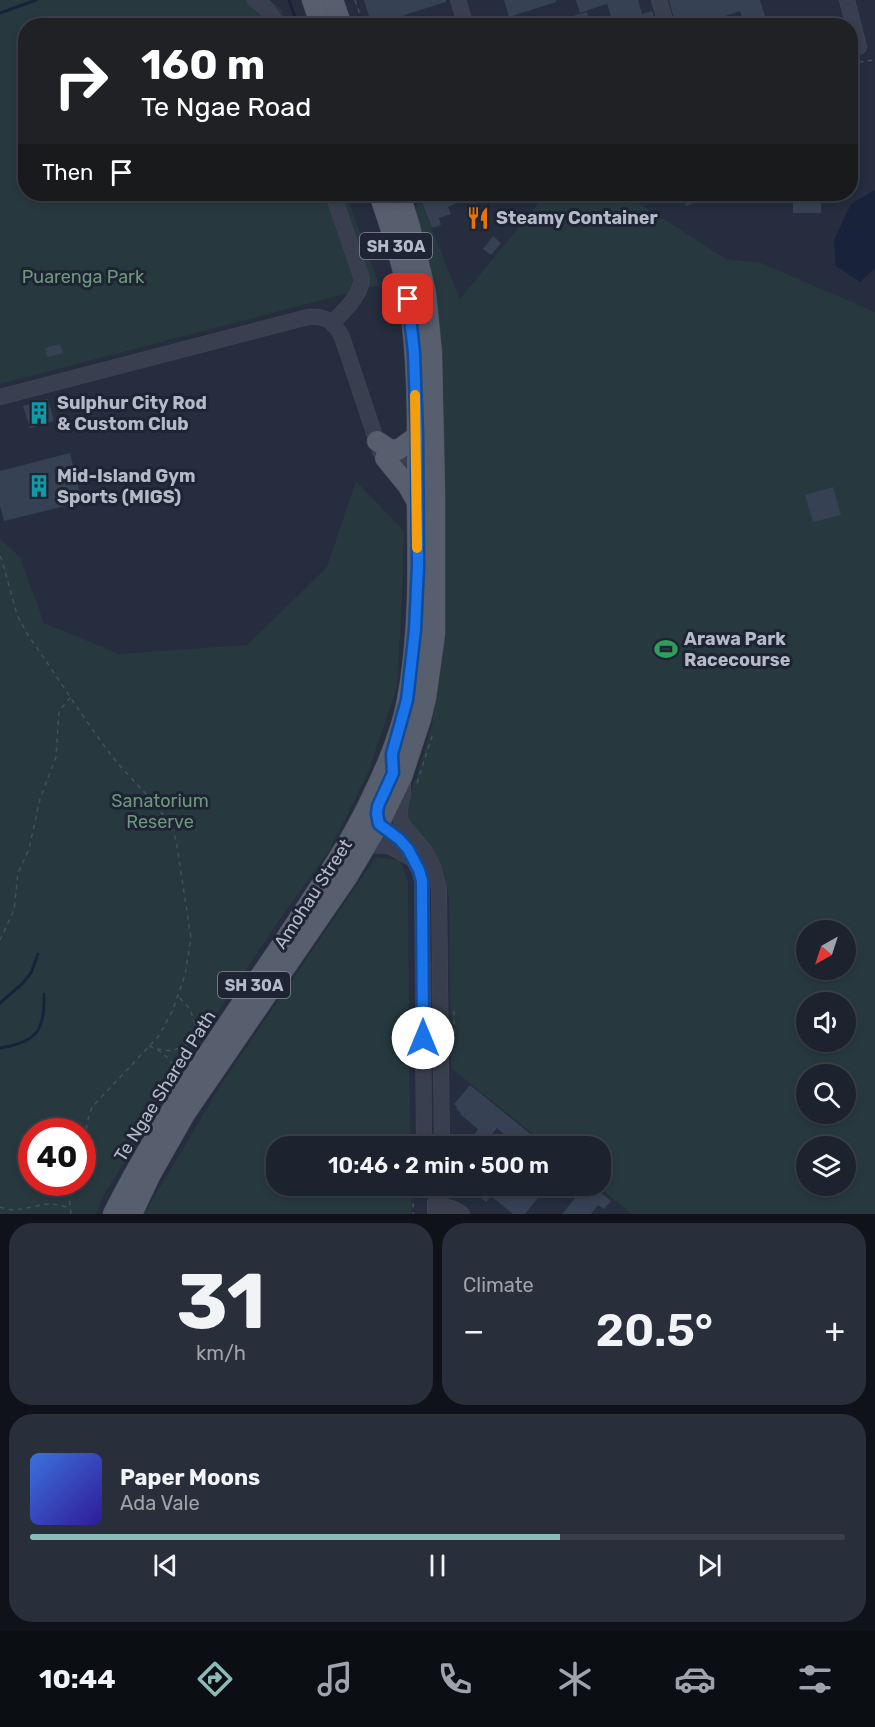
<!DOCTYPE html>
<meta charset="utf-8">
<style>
:root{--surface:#1c222e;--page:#292f3a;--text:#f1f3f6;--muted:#a0a4aa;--line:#3a3f4a;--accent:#8bbbb9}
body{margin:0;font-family:Rubik,sans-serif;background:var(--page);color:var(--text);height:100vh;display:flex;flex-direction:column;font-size:22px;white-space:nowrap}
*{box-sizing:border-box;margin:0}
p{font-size:20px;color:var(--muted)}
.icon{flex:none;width:33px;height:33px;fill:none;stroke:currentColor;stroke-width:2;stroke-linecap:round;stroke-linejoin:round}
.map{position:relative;height:1214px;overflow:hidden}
.details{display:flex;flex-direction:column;gap:9px;padding:9px;background:#0f1319;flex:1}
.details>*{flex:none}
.top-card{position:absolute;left:18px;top:18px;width:840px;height:183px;border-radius:24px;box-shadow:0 3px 9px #0003,0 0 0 2px var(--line);background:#202124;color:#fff;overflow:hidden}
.needle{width:39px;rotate:219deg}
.fabs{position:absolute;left:796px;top:920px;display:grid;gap:12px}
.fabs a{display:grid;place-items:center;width:60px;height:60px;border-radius:50%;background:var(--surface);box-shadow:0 3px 9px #0003,0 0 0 2px var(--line);font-size:30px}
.speed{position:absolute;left:18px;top:1118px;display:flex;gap:12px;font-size:30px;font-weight:700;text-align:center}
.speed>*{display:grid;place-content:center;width:78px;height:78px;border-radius:50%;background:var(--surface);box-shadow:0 3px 9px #0003,0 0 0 2px var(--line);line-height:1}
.speed .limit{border:9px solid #d22;background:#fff;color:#111}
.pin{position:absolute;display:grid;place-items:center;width:51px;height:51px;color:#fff;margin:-26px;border-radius:12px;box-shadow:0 3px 9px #0006}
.me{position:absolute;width:66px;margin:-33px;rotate:0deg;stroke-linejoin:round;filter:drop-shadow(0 0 4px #0008)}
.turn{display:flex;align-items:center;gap:21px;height:126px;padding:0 24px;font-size:27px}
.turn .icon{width:78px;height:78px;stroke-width:2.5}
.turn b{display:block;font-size:42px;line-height:51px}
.then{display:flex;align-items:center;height:57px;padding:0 24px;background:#0003;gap:12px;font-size:22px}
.big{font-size:45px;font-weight:600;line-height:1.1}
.details .tile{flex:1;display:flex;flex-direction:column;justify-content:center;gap:9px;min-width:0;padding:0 21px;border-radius:24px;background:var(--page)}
.details .dial{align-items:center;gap:0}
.dial b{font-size:78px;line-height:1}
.song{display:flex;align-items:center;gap:18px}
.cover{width:72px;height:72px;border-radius:9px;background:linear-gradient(135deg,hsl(220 70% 55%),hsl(250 70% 35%))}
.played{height:6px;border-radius:3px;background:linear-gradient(90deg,var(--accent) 65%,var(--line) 65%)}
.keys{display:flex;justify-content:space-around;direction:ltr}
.heat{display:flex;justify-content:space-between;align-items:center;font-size:33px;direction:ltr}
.details .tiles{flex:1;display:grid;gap:9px;grid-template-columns:1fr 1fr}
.tile:last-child{grid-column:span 2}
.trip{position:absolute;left:266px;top:1136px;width:345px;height:60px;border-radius:24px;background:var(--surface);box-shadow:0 3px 9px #0003,0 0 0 2px var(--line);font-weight:600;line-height:60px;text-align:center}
.tab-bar{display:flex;height:96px;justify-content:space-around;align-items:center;background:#0b0e12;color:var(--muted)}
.tab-bar .icon{width:42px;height:42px}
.tab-bar .selected{color:var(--accent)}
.tab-bar b{font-size:27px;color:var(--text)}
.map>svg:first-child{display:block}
.green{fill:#27393f;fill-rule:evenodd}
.water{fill:#18233b}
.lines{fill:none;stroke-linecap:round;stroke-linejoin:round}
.stream{stroke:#18233b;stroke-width:3}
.building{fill:#374154}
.minor-casing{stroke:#424857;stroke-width:16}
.major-casing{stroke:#424857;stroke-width:21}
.path{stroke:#405257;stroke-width:1.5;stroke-dasharray:4.5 4.5;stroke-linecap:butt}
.minor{stroke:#393f4e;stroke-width:15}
.major{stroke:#575e6e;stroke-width:20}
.route-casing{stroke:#114b97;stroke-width:15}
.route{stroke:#1a73e8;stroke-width:10}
.slow{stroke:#f59e0b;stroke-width:10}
.labels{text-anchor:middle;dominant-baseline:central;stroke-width:6;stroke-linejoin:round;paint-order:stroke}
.shield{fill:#1e2433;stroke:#888d9c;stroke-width:1.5}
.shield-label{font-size:16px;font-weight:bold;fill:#b5bac9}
.poi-label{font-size:18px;font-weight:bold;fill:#b5bac9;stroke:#1e2433;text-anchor:start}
.park-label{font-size:18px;fill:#6d997b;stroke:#1e2433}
.street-label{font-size:18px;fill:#b5bac9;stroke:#1e2433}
</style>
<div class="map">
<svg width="875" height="1214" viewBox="0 0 875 1214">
<rect width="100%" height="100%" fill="#252d3e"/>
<g class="green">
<polygon points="0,0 270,0 281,9 287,25 26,26 26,194 346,194 379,285 0,384"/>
<path d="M546 194H624L726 259 761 263 875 312V1214H632L596 1185H600V1146H548L451 1068 449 898 447 887 432 852 407 822 406 803 417 776 432 725 444 638V402L441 337 433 279 415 212 419 197 460 299ZM807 930H846V969H807ZM807 1002H846V1041H807ZM807 1074H846V1113H807ZM807 1146H846V1185H807Z"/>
<path d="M356 481 404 531 402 598 397 687 368 773 329 851 280 919 205 1031 105 1193 96 1214H0V539L20 557 44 623 119 654 247 645 327 567ZM32 1131H82V1182H32Z"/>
<polygon points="376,857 400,860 408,882 410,1146 276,1146 276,1185 411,1185 411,1214 144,1214 222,1083"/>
<polygon points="433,961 436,1038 432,1065 431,1095 429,1095 429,962"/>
</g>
<polygon class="water" points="875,190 875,268 860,282 836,266 834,240 851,204"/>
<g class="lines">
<g class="stream">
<polyline points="289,0 298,26"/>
<polyline points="0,13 36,0"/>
<polyline points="0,1003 22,984 31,973 38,954"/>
<path d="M0 1048C37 1042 45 1031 44 994"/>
</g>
</g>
<g class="building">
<polygon points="364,0 446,0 446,2 404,15 407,26 372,26"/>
<polygon points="504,0 556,0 556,2 509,17"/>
<polygon points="576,0 638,0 642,14 652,11 657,26 614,26 607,4 580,13"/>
<polygon points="669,0 760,0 768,26 744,26 740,11 696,26 676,26"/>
<polygon points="587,12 591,26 568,26 566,18"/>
<polygon points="440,194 443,194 445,199 454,195 457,203 448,207 451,214 439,218 441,225 432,228 421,200"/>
<polygon points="681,194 718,194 686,206"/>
<polygon points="821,199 821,213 793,213 793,200"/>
<polygon points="493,236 501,243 491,255 483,249"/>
<polygon points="60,344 63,353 47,357 45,348"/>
<polygon points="48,399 54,421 30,428 23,406"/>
<polygon points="70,453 82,502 4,521 0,506 0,471"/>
<polygon points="833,487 841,515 813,522 805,495"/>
<polygon points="470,1085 491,1102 545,1146 518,1146 497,1128 485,1143 474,1135 478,1129 460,1114 461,1113 456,1108 457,1107 454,1104"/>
<polygon points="466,1185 548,1185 525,1214 513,1214 491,1196 486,1202"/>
<polygon points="586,1185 591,1185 611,1201 604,1209 598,1205 591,1214 562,1214"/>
</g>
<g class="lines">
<g class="minor-casing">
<g id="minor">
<path d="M255 0C266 6 271 14 277 26"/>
<polyline points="458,0 466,26"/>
<polyline points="659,0 667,26"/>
<polyline points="847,0 859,47"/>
<path d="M332 323C344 311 360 297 362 279L333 194"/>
<path d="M0 397 308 317C326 315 334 322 342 337L380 451C391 466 411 464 428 463"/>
<polyline points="403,780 403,795 400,808 400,819 404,827 425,851 433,867 439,889 442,1146"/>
<polyline points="377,814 379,824 399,839 408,850 419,870 422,881 424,1146"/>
<polyline points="367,845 389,846 409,857"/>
<polyline points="435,1203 454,1209 462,1214"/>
<polyline points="435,1214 435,1203 441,1185"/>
</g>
</g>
<g class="major-casing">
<g id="major">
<polyline points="312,0 321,26"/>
<polyline points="333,0 342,26"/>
<polyline points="377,441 389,449 398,450 417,436"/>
<polyline points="385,458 408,486 417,502"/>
<path d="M113 1214C161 1118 224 1030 284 941 313 896 342 857 366 809 383 774 400 738 407 700 419 636 418 570 417 506 417 438 419 368 409 301 403 264 391 229 379 194"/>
<polyline points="132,1214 151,1174 185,1114 348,876 379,824 402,777 421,719 426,698 435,634 435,493 432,353 426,293 410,227 400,194"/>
</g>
</g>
<g class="path">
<polyline points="355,0 364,26"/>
<polyline points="850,63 875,60"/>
<path d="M0 556 2 560 17 615 28 635C57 676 84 720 115 760 135 784 167 811 176 840L191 938 185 975 172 1012 158 1037 92 1107 88 1120 82 1150"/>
<polyline points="417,783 433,733"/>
<polyline points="0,940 14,910 18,873 29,849 40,799 56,757 59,711 71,697"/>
<polyline points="454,1011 454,1046"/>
<path d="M149 1046C164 1051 170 1060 178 1073"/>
<polyline points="157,1049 172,1051 188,1044 196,1028 190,1009 179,997"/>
<polyline points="413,1185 413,1214"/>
<path d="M0 1207C16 1214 33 1205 49 1204 56 1204 63 1207 70 1207"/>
<polyline points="71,1214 69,1196 73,1182"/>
</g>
<use href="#minor" class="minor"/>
<use href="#major" class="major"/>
</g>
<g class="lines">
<g class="route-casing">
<polyline id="route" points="408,299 414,353 417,436 418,566 415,630 407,700 392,754 393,773 378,806 377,814 379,824 399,839 408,849 419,870 422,881 423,1038"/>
</g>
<use href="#route" class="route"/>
<polyline class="slow" points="415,395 417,548"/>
</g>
<defs>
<g id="restaurant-bare" transform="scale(1.8)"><path d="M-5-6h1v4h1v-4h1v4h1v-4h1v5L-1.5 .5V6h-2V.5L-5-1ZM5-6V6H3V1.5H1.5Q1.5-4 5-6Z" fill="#e8710a" stroke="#1e2433" stroke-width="2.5" paint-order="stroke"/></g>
<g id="building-bare" transform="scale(1.8)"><path d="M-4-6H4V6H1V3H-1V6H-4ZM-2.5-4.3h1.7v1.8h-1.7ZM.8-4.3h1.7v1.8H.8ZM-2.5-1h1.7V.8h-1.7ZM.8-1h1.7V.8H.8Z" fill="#0f9aa8" stroke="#1e2433" stroke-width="2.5" paint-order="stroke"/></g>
<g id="stadium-bare" transform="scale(1.8)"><path d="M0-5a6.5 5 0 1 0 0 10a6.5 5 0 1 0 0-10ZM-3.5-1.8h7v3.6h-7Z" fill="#2e9e5b" stroke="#1e2433" stroke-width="2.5" paint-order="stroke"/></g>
</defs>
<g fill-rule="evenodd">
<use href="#restaurant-bare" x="478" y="218"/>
<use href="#building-bare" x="39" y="413"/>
<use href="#building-bare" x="39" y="486"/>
<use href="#stadium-bare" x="666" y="649"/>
</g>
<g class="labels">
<g class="shield">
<rect x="360" y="233" width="72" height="26" rx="4.5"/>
<rect x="218" y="972" width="72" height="26" rx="4.5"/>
</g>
<g class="shield-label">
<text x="396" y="246">SH 30A</text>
<text x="254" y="985">SH 30A</text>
</g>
<g class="poi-label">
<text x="496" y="218">Steamy Container</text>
<text x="57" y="403">Sulphur City Rod<tspan x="57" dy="21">&amp; Custom Club</tspan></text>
<text x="57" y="476">Mid-Island Gym<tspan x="57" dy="21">Sports (MIGS)</tspan></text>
<text x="684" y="639">Arawa Park<tspan x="684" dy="21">Racecourse</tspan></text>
</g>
<g class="park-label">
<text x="83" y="277">Puarenga Park</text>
<text x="160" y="801">Sanatorium<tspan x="160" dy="21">Reserve</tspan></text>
</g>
<g class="street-label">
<text transform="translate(313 894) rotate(-57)">Amohau Street</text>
<text transform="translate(165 1086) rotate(-58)">Te Ngae Shared Path</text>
</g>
</g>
</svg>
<div class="fabs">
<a><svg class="needle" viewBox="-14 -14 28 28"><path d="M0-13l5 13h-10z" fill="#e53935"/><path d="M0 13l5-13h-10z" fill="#a0a4aa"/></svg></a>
<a><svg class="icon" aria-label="sound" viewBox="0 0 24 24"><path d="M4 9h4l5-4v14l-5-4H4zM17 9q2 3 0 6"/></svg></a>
<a><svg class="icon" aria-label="search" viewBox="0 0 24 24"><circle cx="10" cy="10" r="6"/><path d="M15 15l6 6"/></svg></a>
<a><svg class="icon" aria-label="layers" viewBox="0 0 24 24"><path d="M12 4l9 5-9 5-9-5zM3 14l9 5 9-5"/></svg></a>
</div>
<div class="speed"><div class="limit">40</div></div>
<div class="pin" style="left:408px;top:299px;background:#d93025"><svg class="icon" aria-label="arrive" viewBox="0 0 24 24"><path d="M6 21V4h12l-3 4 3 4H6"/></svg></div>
<svg class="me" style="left:423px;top:1038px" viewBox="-20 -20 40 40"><circle r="19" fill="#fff"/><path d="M0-13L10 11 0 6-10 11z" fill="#1a73e8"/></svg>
<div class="trip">10:46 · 2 min · 500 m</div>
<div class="top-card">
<div class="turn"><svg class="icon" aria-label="right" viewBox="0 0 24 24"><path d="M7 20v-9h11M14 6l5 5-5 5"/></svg><div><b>160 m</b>Te Ngae Road</div></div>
<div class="then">Then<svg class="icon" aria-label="arrive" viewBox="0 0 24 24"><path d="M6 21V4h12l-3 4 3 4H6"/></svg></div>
</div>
</div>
<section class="details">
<div class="tiles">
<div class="tile dial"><b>31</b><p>km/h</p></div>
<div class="tile"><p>Climate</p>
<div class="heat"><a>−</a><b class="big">20.5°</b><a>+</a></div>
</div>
<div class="tile">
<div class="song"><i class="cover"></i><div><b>Paper Moons</b><p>Ada Vale</p></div></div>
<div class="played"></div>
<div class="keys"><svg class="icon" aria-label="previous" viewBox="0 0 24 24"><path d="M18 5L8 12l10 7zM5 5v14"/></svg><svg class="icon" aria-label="pause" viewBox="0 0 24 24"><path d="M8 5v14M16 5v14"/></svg><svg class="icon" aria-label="next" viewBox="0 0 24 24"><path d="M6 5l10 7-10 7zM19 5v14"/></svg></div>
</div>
</div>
</section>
<nav class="tab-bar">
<b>10:44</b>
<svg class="icon selected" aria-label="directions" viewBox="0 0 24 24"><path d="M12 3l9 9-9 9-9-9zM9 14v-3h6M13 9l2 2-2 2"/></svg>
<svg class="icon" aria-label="music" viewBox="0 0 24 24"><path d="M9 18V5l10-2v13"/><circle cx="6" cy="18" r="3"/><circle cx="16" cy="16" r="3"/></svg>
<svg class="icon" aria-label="phone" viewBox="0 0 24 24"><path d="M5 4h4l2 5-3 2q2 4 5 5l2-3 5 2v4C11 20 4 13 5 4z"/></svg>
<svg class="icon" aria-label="climate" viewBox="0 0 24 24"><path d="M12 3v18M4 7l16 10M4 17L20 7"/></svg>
<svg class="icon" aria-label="car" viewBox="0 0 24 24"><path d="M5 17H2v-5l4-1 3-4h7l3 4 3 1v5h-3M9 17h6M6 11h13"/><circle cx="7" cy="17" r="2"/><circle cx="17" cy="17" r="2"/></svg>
<svg class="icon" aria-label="filters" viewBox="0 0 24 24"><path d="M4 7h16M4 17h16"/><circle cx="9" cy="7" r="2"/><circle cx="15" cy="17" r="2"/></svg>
</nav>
